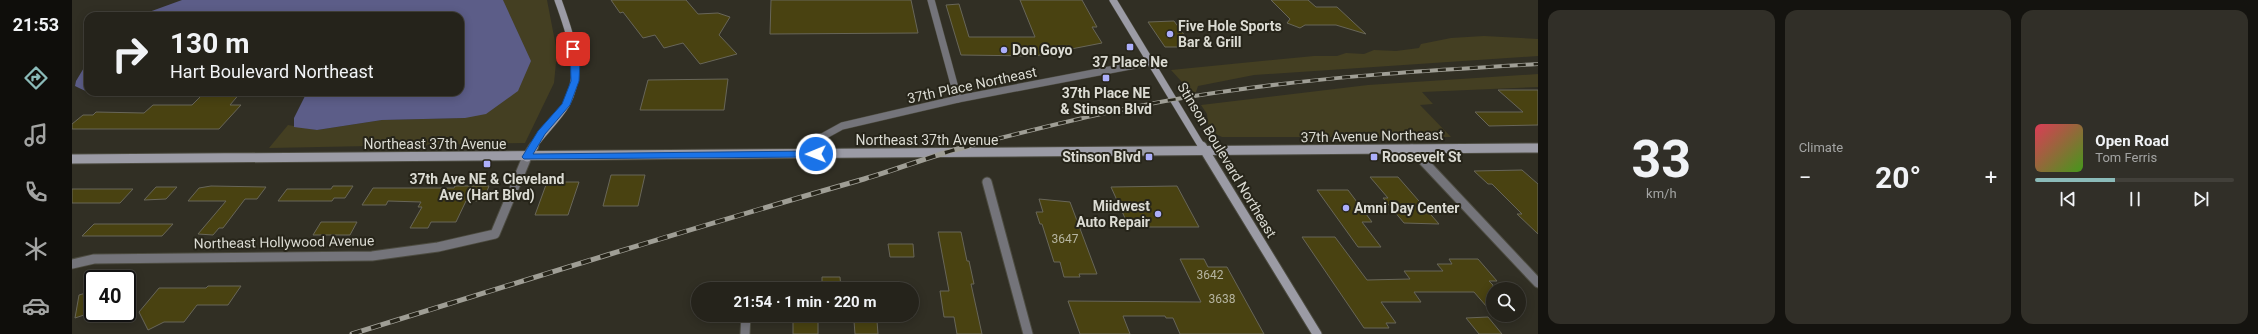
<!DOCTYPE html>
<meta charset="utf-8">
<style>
:root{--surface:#25231b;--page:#312f28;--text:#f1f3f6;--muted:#a3a4a3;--line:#42403a;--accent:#8bbbb9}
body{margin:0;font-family:Roboto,sans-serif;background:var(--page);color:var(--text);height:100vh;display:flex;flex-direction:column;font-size:15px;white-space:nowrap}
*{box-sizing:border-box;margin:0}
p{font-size:13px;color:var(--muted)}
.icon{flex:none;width:22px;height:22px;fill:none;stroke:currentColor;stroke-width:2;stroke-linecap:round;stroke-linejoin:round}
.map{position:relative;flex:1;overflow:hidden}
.details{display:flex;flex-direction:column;gap:10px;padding:10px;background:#14130f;width:720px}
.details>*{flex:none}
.top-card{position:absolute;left:12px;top:12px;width:380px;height:84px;border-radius:12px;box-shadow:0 2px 10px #0003,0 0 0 1px var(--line);background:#25231b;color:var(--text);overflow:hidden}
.controls{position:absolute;left:1414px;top:282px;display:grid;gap:8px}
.controls a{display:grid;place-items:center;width:40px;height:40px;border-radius:50%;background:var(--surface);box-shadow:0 2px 10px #0003,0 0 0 1px var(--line);font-size:20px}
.speed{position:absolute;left:12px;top:270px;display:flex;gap:8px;font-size:20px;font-weight:700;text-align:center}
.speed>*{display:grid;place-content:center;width:52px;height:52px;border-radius:50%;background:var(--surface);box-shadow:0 2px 10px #0003,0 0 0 1px var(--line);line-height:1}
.speed .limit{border:2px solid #111;border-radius:6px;background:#fff;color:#111}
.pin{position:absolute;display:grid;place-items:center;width:34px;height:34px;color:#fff;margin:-17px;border-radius:8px;box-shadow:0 2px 6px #0006}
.me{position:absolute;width:44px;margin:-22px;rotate:269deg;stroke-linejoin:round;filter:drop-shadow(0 0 3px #0008)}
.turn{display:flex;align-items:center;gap:14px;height:84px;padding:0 20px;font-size:18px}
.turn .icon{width:52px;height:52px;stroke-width:2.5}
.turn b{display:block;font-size:28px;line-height:34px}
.big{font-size:30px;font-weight:700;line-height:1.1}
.details .widget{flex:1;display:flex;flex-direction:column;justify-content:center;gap:6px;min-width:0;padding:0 14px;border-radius:12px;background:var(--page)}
.details .dial{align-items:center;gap:0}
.dial b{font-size:52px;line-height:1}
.song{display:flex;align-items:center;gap:12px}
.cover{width:48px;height:48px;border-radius:6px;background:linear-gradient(135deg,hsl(350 70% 55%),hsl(100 70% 35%))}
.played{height:4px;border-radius:2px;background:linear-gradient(90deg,var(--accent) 40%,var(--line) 40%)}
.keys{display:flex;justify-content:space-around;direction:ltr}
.heat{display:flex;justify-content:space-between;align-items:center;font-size:22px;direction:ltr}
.details .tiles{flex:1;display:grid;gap:10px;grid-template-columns:repeat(3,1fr)}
.trip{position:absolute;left:619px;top:282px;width:228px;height:40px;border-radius:20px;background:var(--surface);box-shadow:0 2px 10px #0003,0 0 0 1px var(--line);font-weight:700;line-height:40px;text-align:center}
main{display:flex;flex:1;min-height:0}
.menu{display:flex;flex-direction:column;width:72px;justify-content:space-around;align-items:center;background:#0f0e0b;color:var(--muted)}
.menu .icon{width:28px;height:28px}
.menu .active{color:var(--accent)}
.menu b{font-size:18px;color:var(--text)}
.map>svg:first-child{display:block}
.green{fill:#443f22}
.water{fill:#5c5d88}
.building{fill:#494211;stroke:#686659}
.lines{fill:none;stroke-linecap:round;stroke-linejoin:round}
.street-far1-casing{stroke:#4c4b40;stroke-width:8}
.street-casing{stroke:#4c4b40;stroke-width:11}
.secondary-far1-casing{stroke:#4c4b40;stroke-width:8}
.secondary-casing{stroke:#4c4b40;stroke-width:11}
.street-far1{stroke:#74747a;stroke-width:7}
.street{stroke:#74747a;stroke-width:9}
.secondary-far1{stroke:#9b9ba5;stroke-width:7}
.secondary{stroke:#9b9ba5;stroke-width:9}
.rail-far1-casing{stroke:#9f9e95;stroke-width:4}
.rail-casing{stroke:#9f9e95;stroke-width:5}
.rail-far1{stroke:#27251a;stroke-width:2.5;stroke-dasharray:8;stroke-linecap:butt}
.rail{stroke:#27251a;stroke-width:3.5;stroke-dasharray:10;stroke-linecap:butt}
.route{fill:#1a73e8;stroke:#114b97}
.poi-dot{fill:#acaffb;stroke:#27251a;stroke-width:1.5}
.labels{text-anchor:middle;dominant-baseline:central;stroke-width:4;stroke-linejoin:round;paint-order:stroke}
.number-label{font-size:12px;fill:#b6b5a2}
.poi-label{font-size:14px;font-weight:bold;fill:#dbdbd3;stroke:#27251a;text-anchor:start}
.street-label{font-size:14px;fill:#dbdbd3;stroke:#27251a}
</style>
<main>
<nav class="menu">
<b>21:53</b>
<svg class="icon active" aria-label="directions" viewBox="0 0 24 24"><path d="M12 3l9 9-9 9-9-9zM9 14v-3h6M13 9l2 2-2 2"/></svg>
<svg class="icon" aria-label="music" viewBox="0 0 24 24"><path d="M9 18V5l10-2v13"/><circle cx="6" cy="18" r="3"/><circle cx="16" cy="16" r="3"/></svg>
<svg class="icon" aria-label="phone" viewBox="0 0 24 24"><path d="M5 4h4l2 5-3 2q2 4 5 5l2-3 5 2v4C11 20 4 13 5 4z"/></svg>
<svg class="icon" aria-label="climate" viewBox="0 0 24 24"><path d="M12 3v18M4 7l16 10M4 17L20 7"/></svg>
<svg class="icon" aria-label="car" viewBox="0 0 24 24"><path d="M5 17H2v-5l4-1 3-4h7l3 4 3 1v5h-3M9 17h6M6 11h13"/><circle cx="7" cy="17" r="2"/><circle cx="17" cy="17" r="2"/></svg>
</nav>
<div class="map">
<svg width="1466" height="334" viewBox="0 0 1466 334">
<rect width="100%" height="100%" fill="#312f24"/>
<g class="green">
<polygon points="431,0 475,0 485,52 482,83 453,143 197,148 216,125 245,130 310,120 393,118 433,9"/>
<polygon points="1412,36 1466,39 1466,56 1182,75 1126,86 1124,92 1120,93 1099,70 1242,56 1265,56 1274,53 1292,54 1302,50 1324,51 1347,48 1349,44 1379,38"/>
<polygon points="1466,74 1466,87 1350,92 1361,104 1348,105 1379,137 1150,137 1137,131 1135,114 1129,105 1296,85"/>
</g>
<g class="water">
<polygon points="110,0 431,0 459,61 446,91 414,114 393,118 310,120 245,130 222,127 222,118 235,92 388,92 388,16 66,16"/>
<path d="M16 61V92H60C37 97 24 97 3 86L4 81Z"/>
</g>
<g class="building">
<polygon points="539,0 614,0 626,14 646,13 658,17 647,35 665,54 628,64 611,43 592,48 583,35 571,38 551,12 548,13"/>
<polygon points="699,0 839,0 846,33 698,34"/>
<polygon points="948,0 1010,0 1025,27 1020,27 1030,43 963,56 889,55 874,5 887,4 897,37 963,37"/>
<polygon points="1199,0 1236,0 1244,7 1265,7 1294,34 1264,25 1233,25 1228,28 1215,23 1218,19"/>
<polygon points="1102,21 1121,47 1093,47 1076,22"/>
<polygon points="656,79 652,110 568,110 576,80"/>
<polygon points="1426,90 1466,90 1466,125 1417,126 1403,112 1451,112"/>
<polygon points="133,92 169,92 158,105 169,105 147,129 0,129 0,124 11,115 21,115 24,112 72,113 81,105 120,105"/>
<polygon points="1450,170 1466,184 1466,234 1445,214 1450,214 1420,184 1416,184 1402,171"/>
<polygon points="539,175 573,175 566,206 531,206"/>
<polygon points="1298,177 1326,177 1367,224 1332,223 1311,198 1316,198"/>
<polygon points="475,182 507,182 496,215 463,215"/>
<polygon points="139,186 194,187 185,199 173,199 151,228 147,228 141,235 126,234 154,201 116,201 127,188"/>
<polygon points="261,186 281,186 273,198 262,198 260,201 206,201 215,189 259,189"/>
<polygon points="383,186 417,186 411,201 394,201 384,222 359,222 356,228 338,228 350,207 346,207 349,202 316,201 314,205 290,205 301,188 382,188"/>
<polygon points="1105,186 1127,227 1057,227 1039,187"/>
<polygon points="84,187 105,187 94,199 72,200"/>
<polygon points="0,189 61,189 48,203 0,203"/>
<polygon points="1245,190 1276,190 1300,222 1290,222 1309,247 1286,247"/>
<polygon points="967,199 998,202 1025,274 1007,274 1008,277 992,277 988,262 982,262 970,224 968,224 964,212 971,212"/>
<polygon points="249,222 285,222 278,235 241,235"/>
<polygon points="22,224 101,224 90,236 10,236"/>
<polygon points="866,232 889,232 895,261 897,261 902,284 899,284 910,334 885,334 882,317 872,317 868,291 877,291"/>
<polygon points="1230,237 1263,237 1295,280 1338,279 1332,271 1371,271 1365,264 1380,264 1377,259 1406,259 1425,281 1417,281 1421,285 1421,314 1402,292 1342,292 1349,302 1309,302 1324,323 1314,323 1317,328 1292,328"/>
<polygon points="816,244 841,244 842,257 818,257"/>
<polygon points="1108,259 1132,259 1136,267 1155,267 1192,334 1108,334 1101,318 1094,318 1093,316 1051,316 1058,334 1008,334 996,301 1129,302"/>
<polygon points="750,277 768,277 769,289 750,289"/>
<polygon points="136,286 169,286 156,305 125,305 112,322 92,322 76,330 67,312 87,288 134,288"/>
<polygon points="21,291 21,312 3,318 7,295"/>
<rect x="721" y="315" width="25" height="19"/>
<polygon points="1416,317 1430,334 1407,334 1394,318"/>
<polygon points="782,321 805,321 806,334 783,334"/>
</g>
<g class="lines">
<g class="street-far1-casing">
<g id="street-far1">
<polyline points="859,0 886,99"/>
<polyline points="744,147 745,137 750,137 770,126 886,99 1079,62"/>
</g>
</g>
<g class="street-casing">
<g id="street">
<polyline points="1340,149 1466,283"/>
<polyline points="744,154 744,146"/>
<polyline points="915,182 956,334"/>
<polyline points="0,264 22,259 300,256 366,247 423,234 455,157"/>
<polyline points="676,289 677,287"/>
<polyline points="673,334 674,315"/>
</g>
</g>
<g class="secondary-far1-casing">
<g id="secondary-far1">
<polyline points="1041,0 1130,147"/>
<path d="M461 147C471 132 485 120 494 105 513 71 498 34 486 0"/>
</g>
</g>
<g class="secondary-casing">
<g id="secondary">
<polyline points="1130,146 1245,334"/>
<polyline points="455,157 462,146"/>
<polyline points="0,159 1466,148"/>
</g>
</g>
<use href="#street-far1" class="street-far1"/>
<use href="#street" class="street"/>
<use href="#secondary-far1" class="secondary-far1"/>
<use href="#secondary" class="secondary"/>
<g class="rail-far1-casing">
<path id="rail-far1" d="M893 147C979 125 1067 103 1156 91 1259 76 1362 70 1466 64"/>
</g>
<g class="rail-casing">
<path id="rail" d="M280 334C450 281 620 228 792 179 827 169 861 155 897 146"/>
</g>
<use href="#rail-far1" class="rail-far1"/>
<use href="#rail" class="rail"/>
</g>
<polygon class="route" points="498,47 504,47 508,60 507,81 498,105 473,134 461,154 744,151 749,154 744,157 452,159 450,157 466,131 490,104 499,81"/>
<g class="poi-dot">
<circle cx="1098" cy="34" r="4"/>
<rect x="1054" y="43" width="8" height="8" rx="2"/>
<circle cx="932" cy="50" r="4"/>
<rect x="1030" y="74" width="8" height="8" rx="2"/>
<rect x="1073" y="153" width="8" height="8" rx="2"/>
<rect x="1298" y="153" width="8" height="8" rx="2"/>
<rect x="411" y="160" width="8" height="8" rx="2"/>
<circle cx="1274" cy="208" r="4"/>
<circle cx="1086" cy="214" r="4"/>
</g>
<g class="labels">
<g class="number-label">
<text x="993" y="239">3647</text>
<text x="1138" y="275">3642</text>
<text x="1150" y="299">3638</text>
</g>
<g class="poi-label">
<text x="1106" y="26">Five Hole Sports<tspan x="1106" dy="16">Bar &amp; Grill</tspan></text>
<text x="940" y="50">Don Goyo</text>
<text x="1058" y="62" text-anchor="middle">37 Place Ne</text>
<text x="1034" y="93" text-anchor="middle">37th Place NE<tspan x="1034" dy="16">&amp; Stinson Blvd</tspan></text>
<text x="1069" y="157" text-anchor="end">Stinson Blvd</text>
<text x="1310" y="157">Roosevelt St</text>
<text x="415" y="179" text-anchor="middle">37th Ave NE &amp; Cleveland<tspan x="415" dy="16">Ave (Hart Blvd)</tspan></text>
<text x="1078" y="206" text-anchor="end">Miidwest<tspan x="1078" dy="16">Auto Repair</tspan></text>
<text x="1282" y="208">Amni Day Center</text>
</g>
<g class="street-label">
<text transform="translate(900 85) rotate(-12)">37th Place Northeast</text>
<text transform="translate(1300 136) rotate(-1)">37th Avenue Northeast</text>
<text x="855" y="140">Northeast 37th Avenue</text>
<text x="363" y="144">Northeast 37th Avenue</text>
<text transform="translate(1155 160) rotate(59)">Stinson Boulevard Northeast</text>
<text transform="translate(212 242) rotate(-1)">Northeast Hollywood Avenue</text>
</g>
</g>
</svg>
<div class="controls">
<a><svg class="icon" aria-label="search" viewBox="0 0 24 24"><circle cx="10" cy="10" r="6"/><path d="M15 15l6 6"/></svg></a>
</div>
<div class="speed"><div class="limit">40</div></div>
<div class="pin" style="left:501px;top:49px;background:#d93025"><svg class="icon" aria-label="arrive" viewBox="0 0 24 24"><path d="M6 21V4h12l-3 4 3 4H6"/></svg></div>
<svg class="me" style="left:744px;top:154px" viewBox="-20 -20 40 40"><circle r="17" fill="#1a73e8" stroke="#fff" stroke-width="3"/><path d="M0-11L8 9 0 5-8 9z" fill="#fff"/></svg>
<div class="trip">21:54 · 1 min · 220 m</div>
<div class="top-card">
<div class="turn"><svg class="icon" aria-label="right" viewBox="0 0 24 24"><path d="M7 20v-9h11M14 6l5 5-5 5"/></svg><div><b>130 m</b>Hart Boulevard Northeast</div></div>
</div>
</div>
<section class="details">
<div class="tiles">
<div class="widget dial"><b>33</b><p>km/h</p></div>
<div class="widget"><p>Climate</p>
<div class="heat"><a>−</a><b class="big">20°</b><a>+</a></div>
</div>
<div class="widget">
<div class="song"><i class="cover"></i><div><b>Open Road</b><p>Tom Ferris</p></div></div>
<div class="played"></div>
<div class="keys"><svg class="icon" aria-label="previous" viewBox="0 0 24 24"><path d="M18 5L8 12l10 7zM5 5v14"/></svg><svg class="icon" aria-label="pause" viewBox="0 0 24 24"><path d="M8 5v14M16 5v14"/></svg><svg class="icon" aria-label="next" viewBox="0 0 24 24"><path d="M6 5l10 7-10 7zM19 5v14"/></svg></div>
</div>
</div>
</section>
</main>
